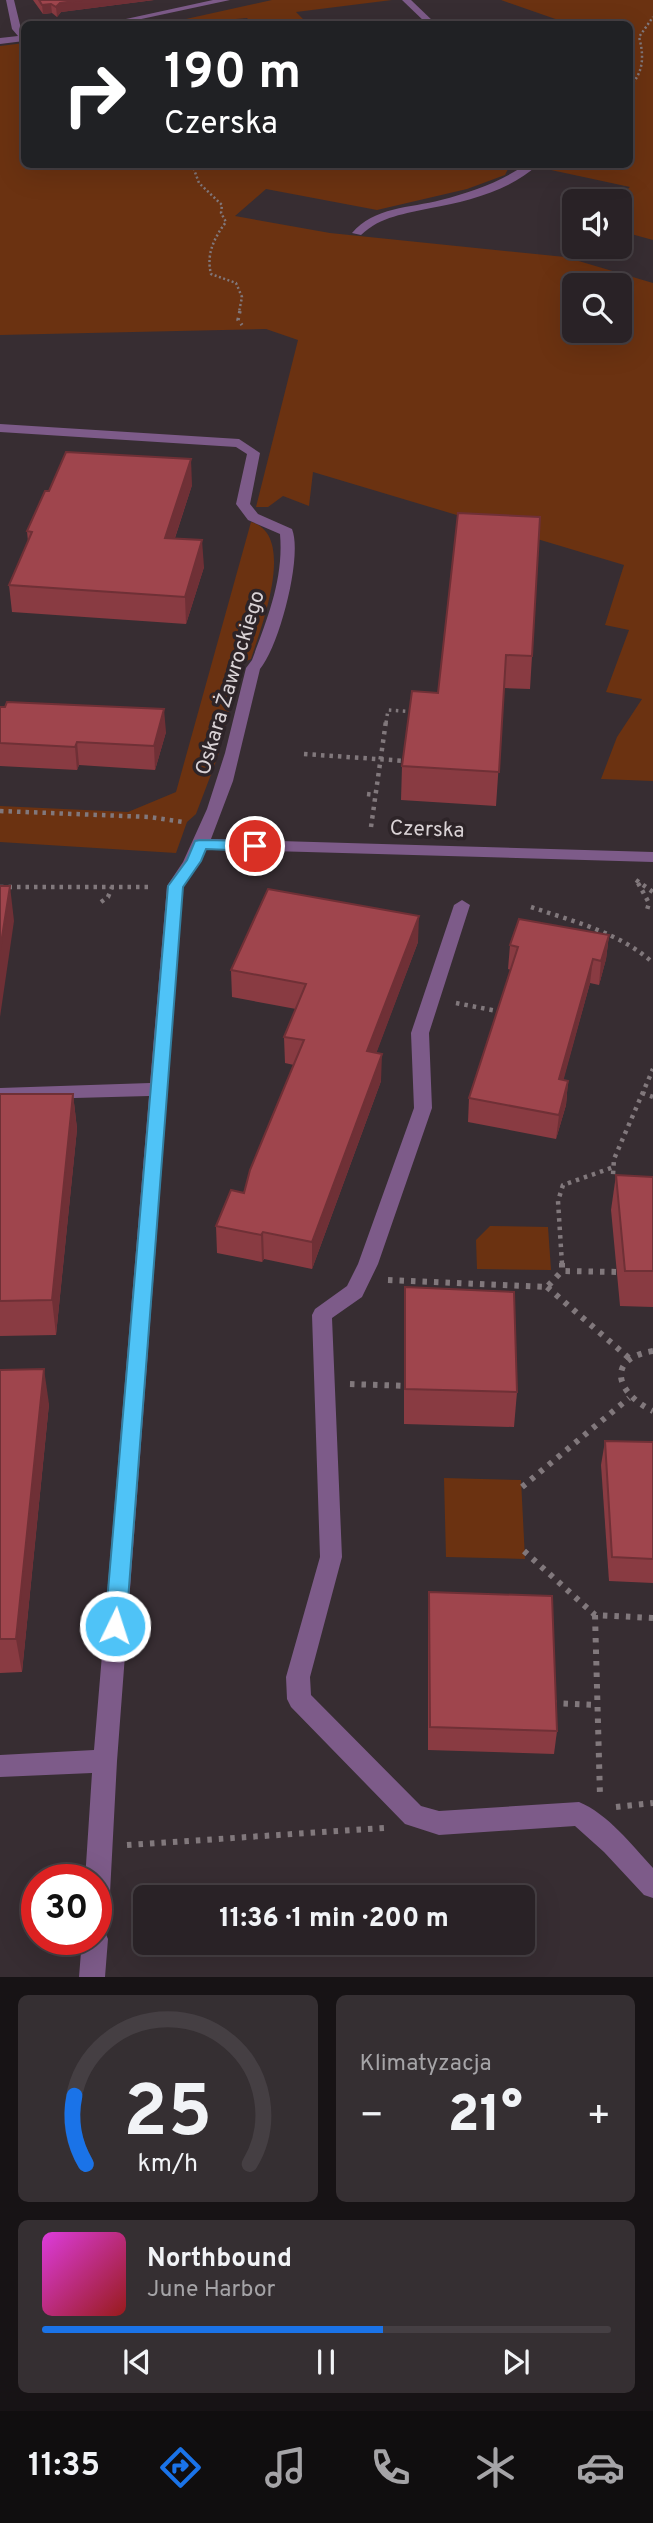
<!DOCTYPE html>
<html lang="pl">
<meta charset="utf-8">
<style>
:root{--surface:#292226;--page:#352f32;--text:#f1f3f6;--muted:#a5a4a7;--line:#453f43;--accent:#1a73e8}
body{margin:0;font-family:Overpass,sans-serif;background:var(--page);color:var(--text);height:100vh;display:flex;flex-direction:column;font-size:26px;white-space:nowrap}
*{box-sizing:border-box;margin:0}
p{font-size:23px;color:var(--muted)}
.icon{flex:none;width:38px;height:38px;fill:none;stroke:currentColor;stroke-width:2;stroke-linecap:round;stroke-linejoin:round}
.map{position:relative;height:1977px;overflow:hidden}
.sheet{display:flex;flex-direction:column;gap:18px;padding:18px;background:#171315;flex:1}
.sheet>*{flex:none}
.banner{position:absolute;left:21px;top:21px;width:612px;height:147px;border-radius:10px;box-shadow:0 7px 28px #0002,0 0 0 2px var(--line);background:#202124;color:#fff;overflow:hidden}
.controls{position:absolute;left:562px;top:189px;display:grid;gap:14px}
.controls a{display:grid;place-items:center;width:70px;height:70px;border-radius:10px;background:var(--surface);box-shadow:0 7px 28px #0002,0 0 0 2px var(--line);font-size:35px}
.speed{position:absolute;left:21px;top:1864px;display:flex;gap:14px;font-size:35px;font-weight:700;text-align:center}
.speed>*{display:grid;place-content:center;width:91px;height:91px;border-radius:50%;background:var(--surface);box-shadow:0 7px 28px #0002,0 0 0 2px var(--line);line-height:1}
.speed .limit{border:10px solid #d22;background:#fff;color:#111}
.pin{position:absolute;display:grid;place-items:center;width:60px;height:60px;color:#fff;margin:-30px;border:4px solid #fff;border-radius:50%;box-shadow:0 2px 7px #0007}
.me{position:absolute;width:77px;margin:-38px;rotate:4deg;stroke-linejoin:round;filter:drop-shadow(0 0 5px #0008)}
.turn{display:flex;align-items:center;gap:24px;height:147px;padding:0 28px;font-size:32px}
.turn .icon{width:91px;height:91px;stroke-width:2.5}
.turn b{display:block;font-size:49px;line-height:60px}
.big{font-size:52px;font-weight:800;line-height:1.1}
.sheet .tile{flex:1;display:flex;flex-direction:column;justify-content:center;gap:10px;min-width:0;padding:0 24px;border-radius:10px;background:var(--page)}
.sheet .dial{align-items:center;gap:0}
.dial svg{height:182px;overflow:visible;fill:none;stroke:var(--line);stroke-width:7;stroke-linecap:round;text-anchor:middle}
.dial text{fill:var(--text);stroke:none}
.song{display:flex;align-items:center;gap:21px}
.cover{width:84px;height:84px;border-radius:10px;background:linear-gradient(135deg,hsl(300 70% 55%),hsl(0 70% 35%))}
.played{height:7px;border-radius:4px;background:linear-gradient(90deg,var(--accent) 60%,var(--line) 60%)}
.keys{display:flex;justify-content:space-around;direction:ltr}
.heat{display:flex;justify-content:space-between;align-items:center;font-size:38px;direction:ltr}
.sheet .tiles{flex:1;display:grid;gap:18px;grid-template-columns:1fr 1fr}
.tile:last-child{grid-column:span 2}
.trip{position:absolute;left:133px;top:1885px;width:402px;height:70px;border-radius:10px;background:var(--surface);box-shadow:0 7px 28px #0002,0 0 0 2px var(--line);font-weight:800;line-height:70px;text-align:center}
.tabs{display:flex;height:112px;justify-content:space-around;align-items:center;background:#100e0f;color:var(--muted)}
.tabs .icon{width:49px;height:49px}
.tabs .selected{color:var(--accent)}
.tabs b{font-size:32px;color:var(--text)}
.map>svg:first-child{display:block}
.green{fill:#6b3211;fill-rule:evenodd}
.lines{fill:none;stroke-linecap:round;stroke-linejoin:round}
.path-far3{stroke:#81787c;stroke-width:2.5;stroke-dasharray:2 2.5;stroke-linecap:butt}
.path-far2{stroke:#81787c;stroke-width:3.5;stroke-dasharray:2.5 4.5;stroke-linecap:butt}
.path-far1{stroke:#81787c;stroke-width:4.5;stroke-dasharray:3.5 5;stroke-linecap:butt}
.path{stroke:#81787c;stroke-width:6;stroke-dasharray:4.5 7;stroke-linecap:butt}
.minor{fill:#7d5b89;fill-rule:evenodd}
.wall{fill:#893b42}
.shaded-wall{fill:#6f3036}
.building{fill:#9f454d;stroke:#6f3036;stroke-width:2}
.route{fill:#4fc3f7;stroke:#337fa1;stroke-width:2}
.labels{text-anchor:middle;dominant-baseline:central;stroke-width:7;stroke-linejoin:round;paint-order:stroke}
.street-label{font-size:21px;fill:#dad3d6;stroke:#2d2428}
</style>
<div class="map">
<svg width="653" height="1977" viewBox="0 0 653 1977">
<rect width="100%" height="100%" fill="#372d32"/>
<g class="green">
<polygon points="272,0 392,0 296,12 308,24 252,24 247,18 191,23 186,19"/>
<polygon points="501,0 653,0 653,240 620,231 620,201 614,201 630,187 551,170 547,165 630,164 630,24 556,24 564,22"/>
<path d="M24 43V164L504 165 509 167 505 175 467 189 377 210 266 189 235 216 330 233 565 257 653 283V781L601 779 617 737 642 699 606 692 629 630 605 625 624 565 313 472 309 506 283 496 268 507H256L298 340 266 329 0 335V46ZM574 285H620V331H574Z"/>
<path d="M251 522C298 535 260 630 251 659L240 664 218 756 196 814 187 822 176 853 0 842V806L128 812 176 792Z"/>
<polygon points="490,1226 548,1227 551,1270 477,1269 476,1240"/>
<polygon points="444,1478 521,1480 525,1559 446,1557"/>
</g>
<g class="lines">
<g class="path-far3">
<path d="M630 86C644 72 644 55 639 37L653 17"/>
<path d="M192 164 199 183 222 205 221 213 226 222C214 238 206 254 211 274L236 283 242 297 239 312"/>
</g>
<g class="path-far2">
<polyline points="240,311 238,320 242,325"/>
<polyline points="386,723 388,710 415,712"/>
</g>
<g class="path-far1">
<polyline points="304,754 406,761"/>
<polyline points="367,794 375,795"/>
<polyline points="0,811 149,817 184,822"/>
<polyline points="371,827 386,721"/>
<polyline points="636,880 653,892"/>
<polyline points="638,883 649,903 647,910"/>
<polyline points="0,887 150,887"/>
<polyline points="101,902 108,897 112,887"/>
<path d="M531 907C572 921 621 933 653 963"/>
<polyline points="456,1003 502,1012"/>
<polyline points="642,1093 653,1097"/>
<polyline points="620,1178 613,1175 614,1159 653,1069"/>
<polyline points="562,1264 558,1201 563,1185 614,1167"/>
</g>
<g class="path">
<polyline points="562,1263 562,1271 621,1272"/>
<polyline points="388,1280 547,1287 562,1271"/>
<polyline points="547,1287 629,1358"/>
<path d="M653 1351C604 1359 617 1394 653 1411"/>
<polyline points="350,1384 408,1386"/>
<polyline points="522,1487 629,1398"/>
<polyline points="524,1551 595,1615 653,1618"/>
<polyline points="595,1615 600,1796"/>
<polyline points="552,1703 597,1705"/>
<polyline points="616,1807 653,1803"/>
<polyline points="127,1845 384,1828"/>
</g>
<g class="minor">
<polygon points="6,0 14,0 24,41 0,44 0,38 18,36 12,29"/>
<polygon points="213,0 230,0 118,24 103,24"/>
<polygon points="402,0 411,0 436,24 427,24"/>
<path d="M526 164 537 165C512 190 465 202 431 208 405 214 381 216 361 235L352 233C374 207 410 208 441 200 471 192 501 182 526 164Z"/>
<path d="M0 424 239 439 260 453 250 504 258 514 292 529C303 556 279 647 260 669L233 781 211 839 653 852V862L206 849 183 886 117 1761 109 1912 105 1921 96 1925V1880H85L92 1773 0 1777V1755L94 1750 149 1096 0 1100V1088L150 1083 167 886 183 862 207 809 225 753 246 668 252 660C267 619 284 579 280 534L248 520 236 504 247 454 236 447 0 432Z"/>
<path d="M462 900 470 905 429 1033 432 1108 378 1264 362 1297 332 1318 342 1557 310 1677 311 1695 421 1806 439 1811 579 1802C608 1814 632 1845 653 1868V1898L644 1895 604 1852 575 1826 439 1835 405 1824 291 1707 287 1699 286 1677 320 1557 312 1315 315 1309 347 1286 358 1264 414 1108 411 1033 454 905Z"/>
<polygon points="96,1927 104,1930 108,1939 105,1977 79,1977 82,1939 96,1939"/>
</g>
</g>
<g class="wall">
<polygon points="33,0 154,0 61,12 57,17 52,13 43,14"/>
<polygon points="192,485 175,538 204,567 186,624 12,612 9,585 28,542 27,531 49,491"/>
<polygon points="458,513 532,656 530,689 504,688 496,806 401,800 402,766 438,693"/>
<polygon points="0,707 166,732 155,770 79,765 77,770 0,766"/>
<polygon points="609,935 606,959 599,985 590,983 563,1080 568,1081 566,1105 556,1139 468,1122 469,1098 511,970 508,969 510,945"/>
<polygon points="418,942 376,1053 381,1081 312,1269 264,1259 262,1262 217,1253 216,1226 244,1193 294,1065 285,1063 284,1037 296,1009 232,997 231,970"/>
<polygon points="0,1094 73,1094 77,1129 56,1335 0,1336"/>
<polygon points="616,1175 653,1177 653,1307 620,1306 611,1210"/>
<polygon points="405,1287 517,1392 514,1427 404,1424 404,1322"/>
<polygon points="0,1370 49,1404 22,1672 0,1673"/>
<polygon points="605,1441 653,1442 653,1583 609,1581 601,1465"/>
<polygon points="429,1592 557,1731 554,1754 428,1750 428,1616"/>
</g>
<g class="shaded-wall">
<polygon points="82,0 154,0 61,12 57,17 56,7 60,3"/>
<polygon points="51,4 52,13 43,14 42,5"/>
<polygon points="191,459 192,485 166,565 165,538"/>
<polygon points="202,540 204,567 186,624 185,597"/>
<polygon points="164,709 166,732 155,770 154,746"/>
<polygon points="77,742 79,765 77,770 75,747"/>
<polygon points="10,886 14,921 0,1017 0,950"/>
<polygon points="419,916 418,942 367,1078 367,1051"/>
<polygon points="609,935 606,959 599,985 601,961"/>
<polygon points="593,959 590,983 557,1104 559,1079"/>
<polygon points="382,1054 381,1081 312,1269 312,1242"/>
<polygon points="568,1081 566,1105 556,1139 559,1115"/>
<polygon points="73,1094 77,1129 56,1335 52,1300"/>
<polygon points="263,1232 264,1259 262,1262 261,1235"/>
<polygon points="44,1369 49,1404 22,1672 16,1639"/>
</g>
<g class="building">
<polygon points="39,0 82,0 60,3 56,7 51,4 42,5"/>
<polygon points="66,452 191,459 165,538 202,540 185,597 9,585 32,532 27,531 45,491 49,491"/>
<polygon points="458,513 540,517 532,656 506,655 499,772 402,766 412,691 438,693"/>
<polygon points="7,702 164,709 154,746 77,742 75,747 0,743 0,707 5,707"/>
<polygon points="0,886 10,886 0,950"/>
<polygon points="268,889 419,916 367,1051 382,1054 312,1242 263,1232 261,1235 216,1226 231,1190 244,1193 250,1170 304,1040 284,1037 306,984 231,970"/>
<polygon points="519,919 609,935 601,961 593,959 559,1079 568,1081 559,1115 469,1098 518,947 510,945"/>
<polygon points="0,1094 73,1094 52,1300 0,1301"/>
<polygon points="616,1175 653,1177 653,1271 625,1271"/>
<polygon points="405,1287 514,1292 517,1392 405,1389"/>
<polygon points="44,1369 16,1639 0,1639 0,1370"/>
<polygon points="605,1441 653,1442 653,1559 612,1557"/>
<polygon points="429,1592 552,1596 557,1731 430,1727"/>
</g>
<polygon class="route" points="200,840 255,841 263,846 255,851 206,849 201,861 183,887 126,1626 123,1633 115,1636 108,1633 105,1626 168,886 187,860 195,841"/>
<g class="labels">
<g class="street-label">
<text transform="translate(231 683) rotate(-73)">Oskara Żawrockiego</text>
<text transform="translate(427 830) rotate(2)">Czerska</text>
</g>
</g>
</svg>
<div class="controls">
<a><svg class="icon" aria-label="sound" viewBox="0 0 24 24"><path d="M4 9h4l5-4v14l-5-4H4zM17 9q2 3 0 6"/></svg></a>
<a><svg class="icon" aria-label="search" viewBox="0 0 24 24"><circle cx="10" cy="10" r="6"/><path d="M15 15l6 6"/></svg></a>
</div>
<div class="speed"><div class="limit">30</div></div>
<div class="pin" style="left:255px;top:846px;background:#d93025"><svg class="icon" aria-label="arrive" viewBox="0 0 24 24"><path d="M6 21V4h12l-3 4 3 4H6"/></svg></div>
<svg class="me" style="left:115px;top:1626px" viewBox="-20 -20 40 40"><circle r="17" fill="#4fc3f7" stroke="#fff" stroke-width="3"/><path d="M0-11L8 9 0 5-8 9z" fill="#fff"/></svg>
<div class="trip">11:36 · 1 min · 200 m</div>
<div class="banner">
<div class="turn"><svg class="icon" aria-label="right" viewBox="0 0 24 24"><path d="M7 20v-9h11M14 6l5 5-5 5"/></svg><div><b>190 m</b>Czerska</div></div>
</div>
</div>
<section class="sheet">
<div class="tiles">
<div class="tile dial"><svg viewBox="0 0 100 80">
<path d="M14 69A42 42 0 1 1 86 69"/>
<path d="M14 69A42 42 0 0 1 9 39" stroke="#1a73e8"/>
<text x="50" y="56" font-size="32" font-weight="700">25</text>
<text x="50" y="72" font-size="11">km/h</text>
</svg></div>
<div class="tile"><p>Klimatyzacja</p>
<div class="heat"><a>−</a><b class="big">21°</b><a>+</a></div>
</div>
<div class="tile">
<div class="song"><i class="cover"></i><div><b>Northbound</b><p>June Harbor</p></div></div>
<div class="played"></div>
<div class="keys"><svg class="icon" aria-label="previous" viewBox="0 0 24 24"><path d="M18 5L8 12l10 7zM5 5v14"/></svg><svg class="icon" aria-label="pause" viewBox="0 0 24 24"><path d="M8 5v14M16 5v14"/></svg><svg class="icon" aria-label="next" viewBox="0 0 24 24"><path d="M6 5l10 7-10 7zM19 5v14"/></svg></div>
</div>
</div>
</section>
<nav class="tabs">
<b>11:35</b>
<svg class="icon selected" aria-label="directions" viewBox="0 0 24 24"><path d="M12 3l9 9-9 9-9-9zM9 14v-3h6M13 9l2 2-2 2"/></svg>
<svg class="icon" aria-label="music" viewBox="0 0 24 24"><path d="M9 18V5l10-2v13"/><circle cx="6" cy="18" r="3"/><circle cx="16" cy="16" r="3"/></svg>
<svg class="icon" aria-label="phone" viewBox="0 0 24 24"><path d="M5 4h4l2 5-3 2q2 4 5 5l2-3 5 2v4C11 20 4 13 5 4z"/></svg>
<svg class="icon" aria-label="climate" viewBox="0 0 24 24"><path d="M12 3v18M4 7l16 10M4 17L20 7"/></svg>
<svg class="icon" aria-label="car" viewBox="0 0 24 24"><path d="M5 17H2v-5l4-1 3-4h7l3 4 3 1v5h-3M9 17h6M6 11h13"/><circle cx="7" cy="17" r="2"/><circle cx="17" cy="17" r="2"/></svg>
</nav>
